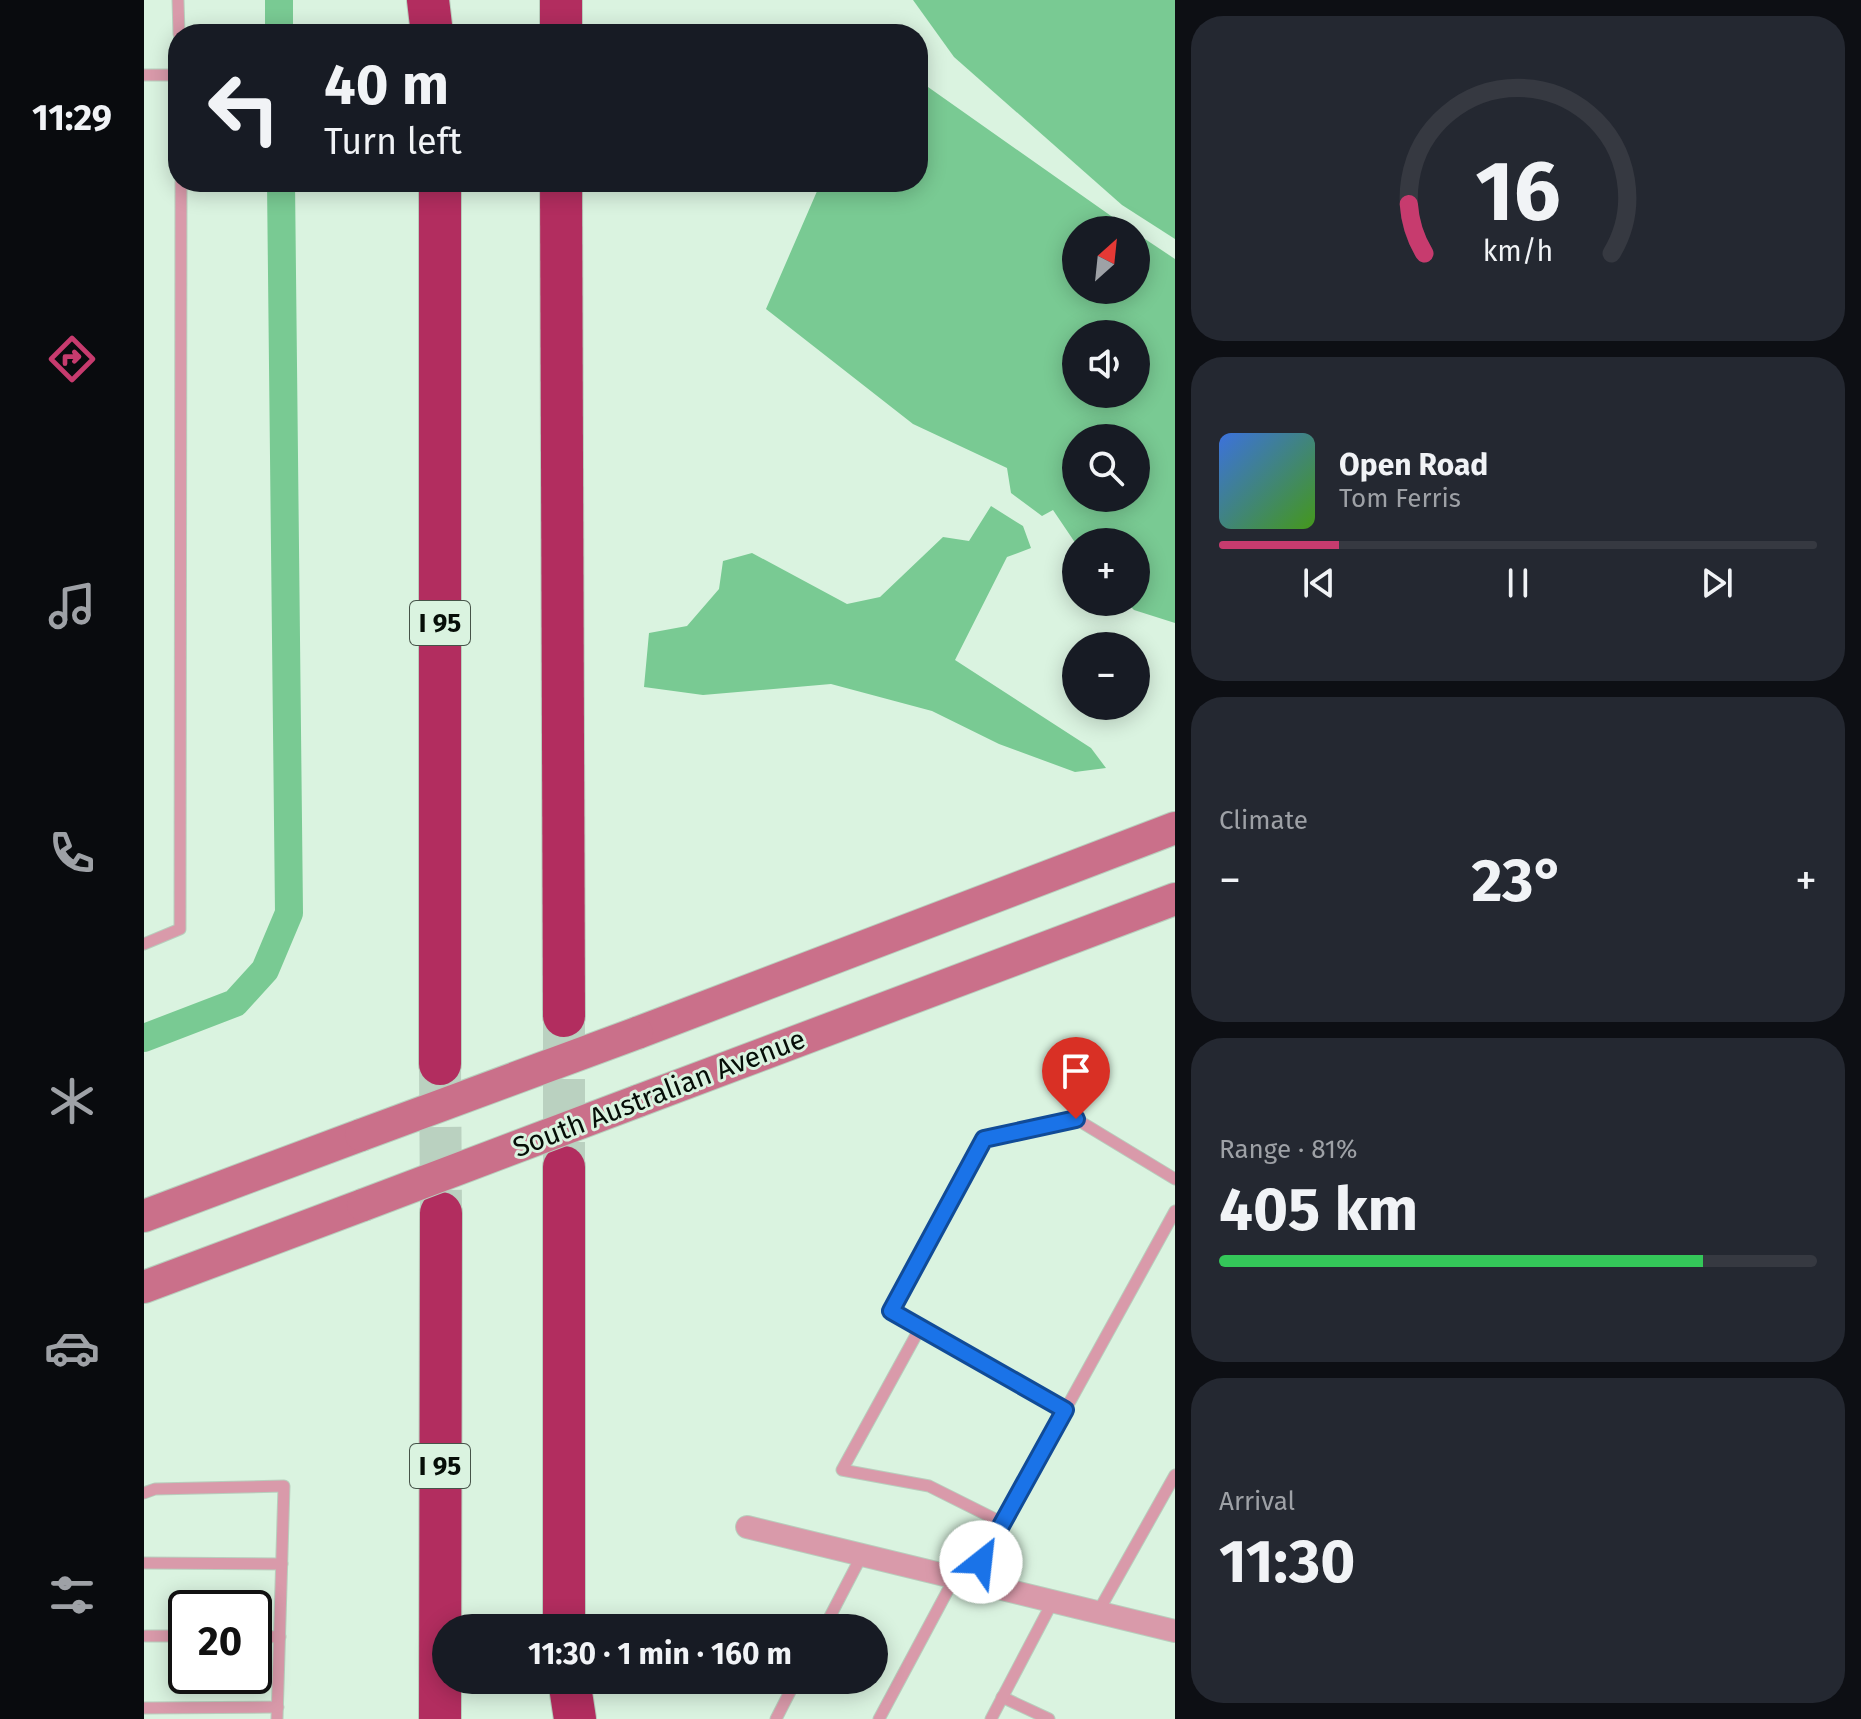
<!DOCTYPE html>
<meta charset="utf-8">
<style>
:root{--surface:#171b24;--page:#242831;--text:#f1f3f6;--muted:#9ea1a6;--line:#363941;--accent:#c73b6e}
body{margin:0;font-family:"Fira Sans",sans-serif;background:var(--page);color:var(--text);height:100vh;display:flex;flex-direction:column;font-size:30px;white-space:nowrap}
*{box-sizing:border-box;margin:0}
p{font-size:26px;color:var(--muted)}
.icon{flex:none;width:44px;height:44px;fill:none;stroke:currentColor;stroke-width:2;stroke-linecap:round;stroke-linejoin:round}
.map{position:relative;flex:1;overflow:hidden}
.details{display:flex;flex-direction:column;gap:16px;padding:16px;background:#0d0f14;width:686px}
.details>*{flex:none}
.hud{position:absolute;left:24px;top:24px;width:760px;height:168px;border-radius:32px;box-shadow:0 4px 20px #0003;background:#171b24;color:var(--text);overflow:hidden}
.needle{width:52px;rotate:27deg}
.buttons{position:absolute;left:918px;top:216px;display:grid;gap:16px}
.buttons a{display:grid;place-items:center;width:88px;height:88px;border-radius:50%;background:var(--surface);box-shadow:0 4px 20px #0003;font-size:40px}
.speed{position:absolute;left:24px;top:1590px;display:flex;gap:16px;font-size:40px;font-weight:700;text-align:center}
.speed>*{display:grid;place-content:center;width:104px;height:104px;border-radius:50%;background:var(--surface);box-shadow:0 4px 20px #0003;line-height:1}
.speed .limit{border:4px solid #111;border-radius:12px;background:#fff;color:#111}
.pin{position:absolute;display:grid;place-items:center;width:68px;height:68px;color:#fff;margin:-82px -34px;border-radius:50% 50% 50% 0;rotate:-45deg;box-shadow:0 0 8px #0007}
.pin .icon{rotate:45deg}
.me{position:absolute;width:88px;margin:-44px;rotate:29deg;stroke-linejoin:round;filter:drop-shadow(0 0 6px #0008)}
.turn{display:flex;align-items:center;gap:28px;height:168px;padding:0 24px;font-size:36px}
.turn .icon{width:104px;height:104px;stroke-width:2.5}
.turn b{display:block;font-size:56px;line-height:68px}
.big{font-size:60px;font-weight:700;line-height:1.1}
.details .card{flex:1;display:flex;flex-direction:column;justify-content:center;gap:12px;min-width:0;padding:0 28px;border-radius:32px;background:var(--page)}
.details .dial{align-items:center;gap:0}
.dial svg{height:208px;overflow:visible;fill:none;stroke:var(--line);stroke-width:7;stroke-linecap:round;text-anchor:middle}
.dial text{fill:var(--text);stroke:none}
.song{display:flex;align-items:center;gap:24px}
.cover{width:96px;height:96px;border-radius:12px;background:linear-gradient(135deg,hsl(220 70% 55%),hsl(100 70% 35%))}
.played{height:8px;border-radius:4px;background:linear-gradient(90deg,var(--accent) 20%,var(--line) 20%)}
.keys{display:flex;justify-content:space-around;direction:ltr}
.heat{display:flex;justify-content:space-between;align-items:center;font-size:44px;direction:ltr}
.charge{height:12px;border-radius:6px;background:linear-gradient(90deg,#34c759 81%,var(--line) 0)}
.trip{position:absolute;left:288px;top:1614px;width:456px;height:80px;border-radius:40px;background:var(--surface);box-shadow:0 4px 20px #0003;font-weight:700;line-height:80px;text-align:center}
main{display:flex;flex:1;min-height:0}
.tabs{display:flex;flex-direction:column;width:144px;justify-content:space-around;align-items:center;background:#090b0e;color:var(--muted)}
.tabs .icon{width:56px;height:56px}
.tabs .selected{color:var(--accent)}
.tabs b{font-size:36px;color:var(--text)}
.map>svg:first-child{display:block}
.water{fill:#79ca93;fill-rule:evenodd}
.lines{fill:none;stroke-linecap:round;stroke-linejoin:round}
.canal{stroke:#79ca93;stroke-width:28}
.highway-tunnel{stroke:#bad1c0;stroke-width:42;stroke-dasharray:42 21;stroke-linecap:butt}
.lane-casing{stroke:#b8cebd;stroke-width:13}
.street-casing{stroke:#b8cebd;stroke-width:24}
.secondary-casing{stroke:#b8cebd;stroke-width:34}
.highway-casing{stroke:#b8cebd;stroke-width:44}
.lane{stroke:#d99aaa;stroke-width:11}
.street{stroke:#d99aaa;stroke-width:22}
.secondary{stroke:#ca708a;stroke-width:32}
.highway{stroke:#b22d5f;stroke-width:42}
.secondary-bridge-casing{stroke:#b8cebd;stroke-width:34;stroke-linecap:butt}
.secondary-bridge{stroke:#ca708a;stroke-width:32}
.route-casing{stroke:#114b97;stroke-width:20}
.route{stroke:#1a73e8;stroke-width:14}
.labels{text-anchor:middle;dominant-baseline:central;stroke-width:6;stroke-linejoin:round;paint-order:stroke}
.shield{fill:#daf3e0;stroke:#465349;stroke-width:2}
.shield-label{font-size:26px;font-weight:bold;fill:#060e08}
.street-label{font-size:28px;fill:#060e08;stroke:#daf3e0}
</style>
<main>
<nav class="tabs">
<b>11:29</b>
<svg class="icon selected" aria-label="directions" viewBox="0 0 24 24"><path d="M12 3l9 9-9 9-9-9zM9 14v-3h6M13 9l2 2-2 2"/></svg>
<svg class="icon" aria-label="music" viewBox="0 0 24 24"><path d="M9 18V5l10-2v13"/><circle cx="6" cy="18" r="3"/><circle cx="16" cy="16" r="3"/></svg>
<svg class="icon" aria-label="phone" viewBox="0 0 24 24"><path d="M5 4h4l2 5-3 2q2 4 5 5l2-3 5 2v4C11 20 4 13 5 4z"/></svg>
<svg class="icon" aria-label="climate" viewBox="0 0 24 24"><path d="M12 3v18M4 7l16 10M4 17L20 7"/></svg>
<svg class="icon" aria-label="car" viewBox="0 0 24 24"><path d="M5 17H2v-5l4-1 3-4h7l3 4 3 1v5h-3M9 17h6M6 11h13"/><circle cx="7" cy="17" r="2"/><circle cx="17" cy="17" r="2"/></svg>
<svg class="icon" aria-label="filters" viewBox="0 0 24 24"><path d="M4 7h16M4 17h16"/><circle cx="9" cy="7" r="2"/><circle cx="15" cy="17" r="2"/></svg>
</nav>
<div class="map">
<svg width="1031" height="1719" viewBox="0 0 1031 1719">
<rect width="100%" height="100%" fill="#daf3e0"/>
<g class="water">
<polygon points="769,0 1031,0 1031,239 978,205 810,57"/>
<path d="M784 87 987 230H932V290H992V233L1031 259V623L990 610 982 602H992V542L932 544 909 510 898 516 867 493 863 468 769 424 622 309 677 182H774V89ZM932 334H992V394H932ZM932 438H992V498H932Z"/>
<polygon points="847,506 879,526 887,548 863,557 811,660 947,748 962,768 931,772 855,744 788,711 687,684 559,695 500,687 505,633 543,626 575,589 579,561 608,553 703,604 736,597 799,537 825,541"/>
</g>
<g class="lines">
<g class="canal">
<polyline points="135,0 135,34"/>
<polyline points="0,1038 91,1003 121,970 145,913 137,182"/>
</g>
<g class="highway-tunnel">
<polyline points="420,1016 420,1167"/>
<polyline points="296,1064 297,1213"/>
</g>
<g class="lane-casing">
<g id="lane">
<polyline points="34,0 35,34"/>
<polyline points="0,75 34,75"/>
<polyline points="0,944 36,929 37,182"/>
<polyline points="776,1328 698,1470 785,1486 859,1523"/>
<polyline points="921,1410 747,1311 840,1139 932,1119 1031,1179"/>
<polyline points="0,1493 11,1489 140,1486 133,1719"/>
<polyline points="0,1563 138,1564"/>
<polyline points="827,1581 1031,1211"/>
<polyline points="954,1612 1031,1475"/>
<polyline points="680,1628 718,1555"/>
<polyline points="2,1636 42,1636"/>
<polyline points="110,1636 136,1637"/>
<polyline points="858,1697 905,1719"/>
<polyline points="1,1708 134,1707"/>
<polyline points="632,1719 652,1680"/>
<polyline points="735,1719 811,1577"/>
<polyline points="847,1719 909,1601"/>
</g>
</g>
<g class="street-casing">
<polyline id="street" points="603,1527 1031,1631"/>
</g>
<g class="secondary-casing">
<g id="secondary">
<polyline points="493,1033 1031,828"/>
<polyline points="494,1101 1031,899"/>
<polyline points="0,1216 217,1135"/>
<polyline points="0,1287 219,1205"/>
</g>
</g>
<g class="highway-casing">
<g id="highway">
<polyline points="284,0 288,34"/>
<polyline points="417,0 417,34"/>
<polyline points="417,182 420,1016"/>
<polyline points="296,1064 296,182"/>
<polyline points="420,1628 420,1167"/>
<polyline points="425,1680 431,1719"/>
<polyline points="296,1719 297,1213"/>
</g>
</g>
<use href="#lane" class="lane"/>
<use href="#street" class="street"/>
<use href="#secondary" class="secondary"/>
<use href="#highway" class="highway"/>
<g class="secondary-bridge-casing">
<g id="secondary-bridge">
<polyline points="217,1135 493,1033"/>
<polyline points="219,1205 494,1101"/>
</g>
</g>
<use href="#secondary-bridge" class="secondary-bridge"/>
</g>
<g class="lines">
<g class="route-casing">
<polyline id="route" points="837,1562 921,1410 747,1311 840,1139 932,1119"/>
</g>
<use href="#route" class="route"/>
</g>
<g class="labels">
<g class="shield">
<rect x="266" y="601" width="60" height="44" rx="6"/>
<rect x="266" y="1444" width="60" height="44" rx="6"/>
</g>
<g class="shield-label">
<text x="296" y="623">I 95</text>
<text x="296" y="1466">I 95</text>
</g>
<g class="street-label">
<text transform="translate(515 1093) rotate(-21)">South Australian Avenue</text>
</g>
</g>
</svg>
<div class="buttons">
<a><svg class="needle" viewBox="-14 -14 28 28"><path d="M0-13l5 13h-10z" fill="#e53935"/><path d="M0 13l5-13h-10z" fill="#9ea1a6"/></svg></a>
<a><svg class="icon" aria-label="sound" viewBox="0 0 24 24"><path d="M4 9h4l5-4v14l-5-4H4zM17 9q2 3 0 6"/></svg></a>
<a><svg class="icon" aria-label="search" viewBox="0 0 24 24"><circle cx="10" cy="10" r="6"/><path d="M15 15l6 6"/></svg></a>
<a>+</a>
<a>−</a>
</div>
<div class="speed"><div class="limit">20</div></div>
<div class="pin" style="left:932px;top:1119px;background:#d93025"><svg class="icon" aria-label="arrive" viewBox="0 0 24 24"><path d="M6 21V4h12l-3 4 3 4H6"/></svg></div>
<svg class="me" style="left:837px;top:1562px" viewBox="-20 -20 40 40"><circle r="19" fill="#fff"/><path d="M0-13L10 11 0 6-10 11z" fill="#1a73e8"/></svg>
<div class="trip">11:30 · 1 min · 160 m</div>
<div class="hud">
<div class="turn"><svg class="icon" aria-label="left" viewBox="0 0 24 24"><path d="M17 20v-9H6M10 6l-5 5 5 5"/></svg><div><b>40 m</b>Turn left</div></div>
</div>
</div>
<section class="details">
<div class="card dial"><svg viewBox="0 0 100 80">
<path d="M14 69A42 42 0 1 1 86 69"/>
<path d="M14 69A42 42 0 0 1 8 50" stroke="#c73b6e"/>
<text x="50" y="56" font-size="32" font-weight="700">16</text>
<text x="50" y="72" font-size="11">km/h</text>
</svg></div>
<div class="card">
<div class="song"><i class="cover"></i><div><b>Open Road</b><p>Tom Ferris</p></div></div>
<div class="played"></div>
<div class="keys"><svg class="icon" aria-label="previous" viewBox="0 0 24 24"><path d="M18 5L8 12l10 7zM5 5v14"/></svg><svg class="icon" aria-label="pause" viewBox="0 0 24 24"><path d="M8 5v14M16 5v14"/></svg><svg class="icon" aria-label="next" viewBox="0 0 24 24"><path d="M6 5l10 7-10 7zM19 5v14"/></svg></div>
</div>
<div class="card"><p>Climate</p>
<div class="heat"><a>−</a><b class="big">23°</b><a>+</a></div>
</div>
<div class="card"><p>Range · 81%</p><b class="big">405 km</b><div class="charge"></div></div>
<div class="card"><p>Arrival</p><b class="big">11:30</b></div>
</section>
</main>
